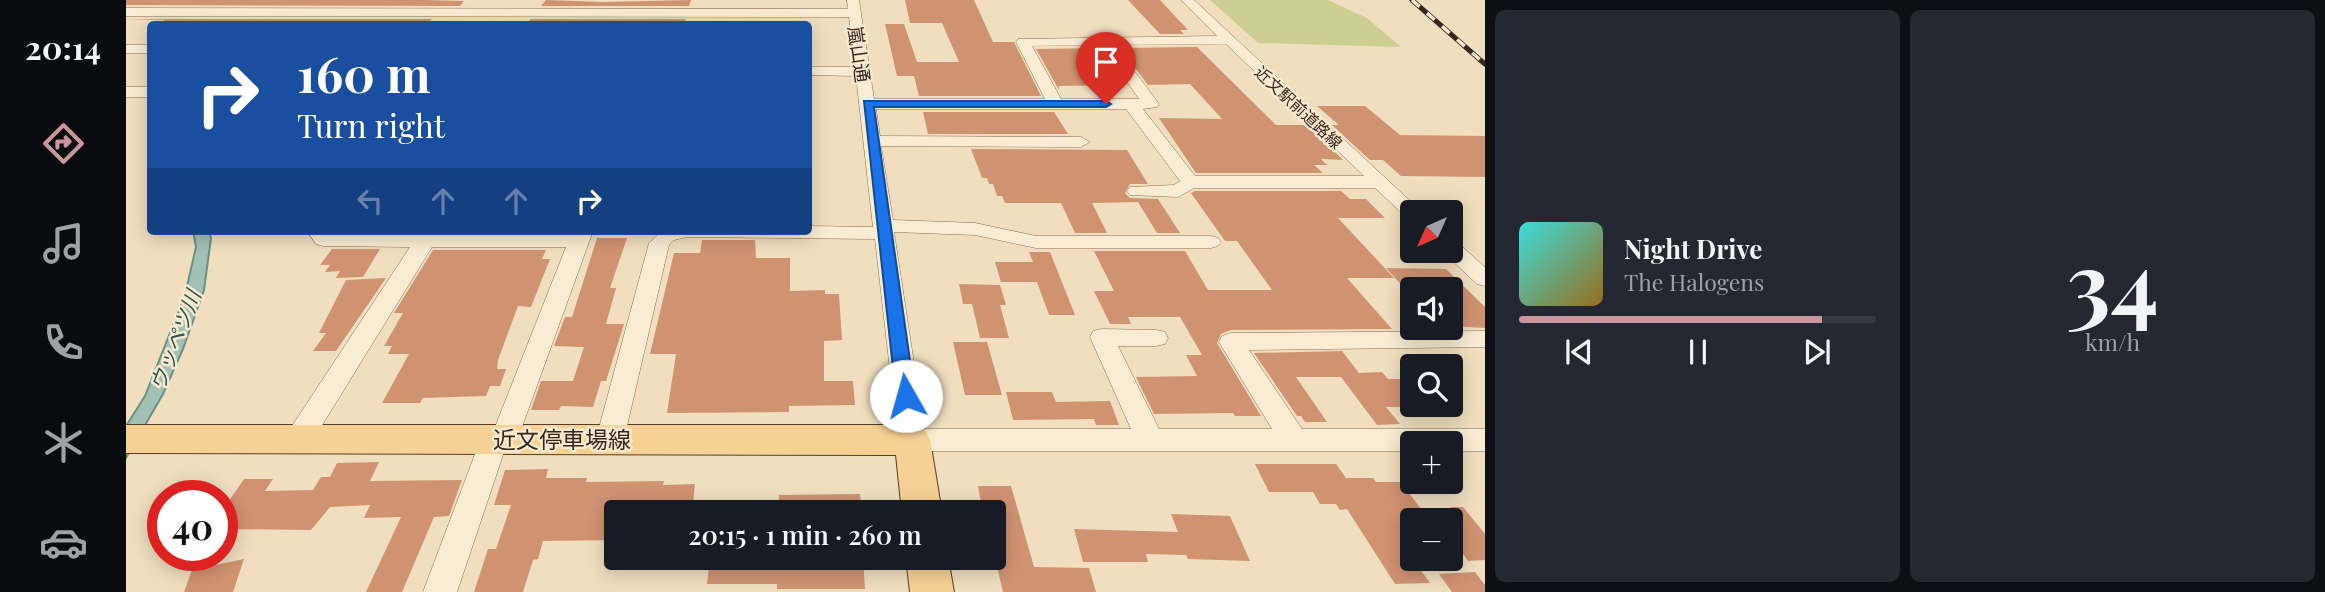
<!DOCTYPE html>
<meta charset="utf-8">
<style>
:root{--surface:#171b24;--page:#242831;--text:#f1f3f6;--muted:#9ea1a6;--line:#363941;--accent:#ca959b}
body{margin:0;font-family:"Playfair Display","Noto Sans JP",serif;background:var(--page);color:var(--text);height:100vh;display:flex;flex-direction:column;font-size:26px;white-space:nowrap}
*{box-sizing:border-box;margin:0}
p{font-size:23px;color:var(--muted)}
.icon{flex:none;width:38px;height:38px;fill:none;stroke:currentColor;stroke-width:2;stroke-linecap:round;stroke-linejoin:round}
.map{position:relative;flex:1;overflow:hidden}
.sheet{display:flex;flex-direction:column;gap:10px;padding:10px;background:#0d0f14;width:840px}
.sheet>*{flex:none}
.hud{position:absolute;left:21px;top:21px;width:665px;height:214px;border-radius:7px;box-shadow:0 4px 18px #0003;background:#1a4fa0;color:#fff;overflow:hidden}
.needle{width:46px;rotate:225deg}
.buttons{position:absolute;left:1274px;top:200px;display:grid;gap:14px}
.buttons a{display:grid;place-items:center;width:63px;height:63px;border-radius:7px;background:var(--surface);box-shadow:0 4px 18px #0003;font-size:35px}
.speed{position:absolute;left:21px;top:480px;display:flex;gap:14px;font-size:35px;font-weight:700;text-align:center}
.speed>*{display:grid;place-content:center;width:91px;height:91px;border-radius:50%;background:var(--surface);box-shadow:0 4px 18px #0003;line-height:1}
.speed .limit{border:10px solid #d22;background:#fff;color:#111}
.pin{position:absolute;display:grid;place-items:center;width:60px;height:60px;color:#fff;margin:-72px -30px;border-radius:50% 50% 50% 0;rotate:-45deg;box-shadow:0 0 7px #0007}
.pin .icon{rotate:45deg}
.me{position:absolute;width:77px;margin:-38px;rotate:353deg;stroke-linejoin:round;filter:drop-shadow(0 0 5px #0008)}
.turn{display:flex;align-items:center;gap:24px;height:147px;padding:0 35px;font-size:32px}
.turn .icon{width:91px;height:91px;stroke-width:2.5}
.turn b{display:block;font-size:49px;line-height:60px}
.lanes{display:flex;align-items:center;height:66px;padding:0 35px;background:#0003;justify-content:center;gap:35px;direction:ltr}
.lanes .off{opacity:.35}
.sheet .card{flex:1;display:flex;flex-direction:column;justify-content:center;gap:10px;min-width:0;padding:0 24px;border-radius:10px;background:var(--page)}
.sheet .dial{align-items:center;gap:0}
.dial b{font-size:91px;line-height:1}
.song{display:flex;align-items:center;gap:21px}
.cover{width:84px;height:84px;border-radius:10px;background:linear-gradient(135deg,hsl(180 70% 55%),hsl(40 70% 35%))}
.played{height:7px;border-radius:4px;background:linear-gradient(90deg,var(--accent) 85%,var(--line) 85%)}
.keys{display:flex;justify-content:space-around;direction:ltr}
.sheet .tiles{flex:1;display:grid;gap:10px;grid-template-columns:repeat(2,1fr)}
.trip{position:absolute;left:478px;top:500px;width:402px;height:70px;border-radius:7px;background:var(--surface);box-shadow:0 4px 18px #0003;font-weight:600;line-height:70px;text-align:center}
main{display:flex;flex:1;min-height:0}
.dock{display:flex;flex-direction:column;width:126px;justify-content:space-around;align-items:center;background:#090b0e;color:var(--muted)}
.dock .icon{width:49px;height:49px}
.dock .on{color:var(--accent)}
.dock b{font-size:32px;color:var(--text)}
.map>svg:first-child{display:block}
.green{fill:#ccce92}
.water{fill:#a2c1b6;stroke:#699083;stroke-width:2}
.building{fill:#d09372}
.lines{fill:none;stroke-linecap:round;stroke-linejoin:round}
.minor-casing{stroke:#896e56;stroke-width:1}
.major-casing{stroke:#573c2b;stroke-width:2}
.minor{fill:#faecd2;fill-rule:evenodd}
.major{fill:#f6d194;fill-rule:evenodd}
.rail-casing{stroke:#38271c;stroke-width:5}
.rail{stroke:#f7e9cf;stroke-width:3.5;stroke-dasharray:10;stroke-linecap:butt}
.route{fill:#1a73e8;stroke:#114b97;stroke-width:2}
.labels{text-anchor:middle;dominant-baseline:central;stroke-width:5;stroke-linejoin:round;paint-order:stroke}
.far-street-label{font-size:16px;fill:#38271c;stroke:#f7e9cf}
.street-label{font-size:19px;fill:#38271c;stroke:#f7e9cf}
.water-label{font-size:21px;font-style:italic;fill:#2a5952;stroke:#f7e9cf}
.near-street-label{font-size:23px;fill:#38271c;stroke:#f7e9cf}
</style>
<main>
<nav class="dock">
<b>20:14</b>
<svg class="icon on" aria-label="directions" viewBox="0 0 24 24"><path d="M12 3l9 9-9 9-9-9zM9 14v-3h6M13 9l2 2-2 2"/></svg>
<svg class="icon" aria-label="music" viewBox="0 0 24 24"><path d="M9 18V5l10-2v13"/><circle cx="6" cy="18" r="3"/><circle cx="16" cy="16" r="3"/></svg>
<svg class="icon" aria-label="phone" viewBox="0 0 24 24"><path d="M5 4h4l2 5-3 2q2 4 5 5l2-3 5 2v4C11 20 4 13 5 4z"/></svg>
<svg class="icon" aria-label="climate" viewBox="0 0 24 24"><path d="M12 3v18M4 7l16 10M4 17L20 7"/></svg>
<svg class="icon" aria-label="car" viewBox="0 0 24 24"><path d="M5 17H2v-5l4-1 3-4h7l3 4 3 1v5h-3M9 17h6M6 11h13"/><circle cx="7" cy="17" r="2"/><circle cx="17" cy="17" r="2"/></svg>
</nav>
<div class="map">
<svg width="1359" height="592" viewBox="0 0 1359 592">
<rect width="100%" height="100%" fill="#f0debf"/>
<polygon class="green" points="1084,0 1202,0 1241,18 1275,47 1132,43"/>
<polygon class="water" points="67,231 83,231 85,238 78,290 57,349 37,394 0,458 0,426 19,396 59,295 70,247"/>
<g class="building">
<polygon points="0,0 297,0 338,1 334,6 0,5"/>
<polygon points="420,0 477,2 565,0 563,6 415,6"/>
<polygon points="779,0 848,0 867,42 888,42 915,96 793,96 788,76 771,76 759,24 778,24 791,62 833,62 816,23 784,23"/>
<polygon points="1002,0 1034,0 1062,30 1054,30 1058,34 1034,34"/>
<polygon points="0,19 306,19 300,24 32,24 39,20"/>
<polygon points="405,19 560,19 558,24 400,24"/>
<polygon points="1071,47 1150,125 1181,125 1217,160 1195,159 1201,165 1188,165 1197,173 1070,173 1033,118 1096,119 1064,84 1022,85 994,48"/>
<polygon points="974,48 1000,85 933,86 933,90 910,49"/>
<polygon points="1191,106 1239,106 1274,135 1359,136 1359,177 1275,176 1257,160 1244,160 1206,125 1213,125"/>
<polygon points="797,112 928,112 942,134 802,134"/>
<polygon points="845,149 1001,150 1022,184 1004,184 999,193 1004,198 1032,199 1054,233 1031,233 1012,202 966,203 981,233 949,233 935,203 879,203 876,196 871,196 867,184 863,184 861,178 856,178"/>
<polygon points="1069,191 1215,191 1224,199 1240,199 1259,218 1212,218 1268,278 1221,278 1266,329 1105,330 1095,334 1091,343 1135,416 1109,416 1107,413 1028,414 1010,377 1071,376 1060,355 1076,355 1054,317 1002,317 1005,324 984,324 968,291 988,291 968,251 1059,251 1082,290 1146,290 1111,241 1099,241 1065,193"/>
<polygon points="471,238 501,238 484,288 490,288 480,324 498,324 480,381 475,381 467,407 435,406 433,410 405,410 415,381 447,381 458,347 428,346 439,317 446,317"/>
<polygon points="576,240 629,240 630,258 664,258 664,291 699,290 699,294 713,294 716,340 698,341 698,381 727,381 729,405 663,406 663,412 541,413 550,354 524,354 548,253 574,253"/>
<polygon points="206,249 254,249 237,277 210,278 214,271 199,272 204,265 194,265"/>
<polygon points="307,250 420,250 416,259 424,259 405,307 392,306 372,360 371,369 380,369 374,386 364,386 360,396 297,398 294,403 256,403 283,354 262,354 266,346 258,346 277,313 268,313"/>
<polygon points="903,252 924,252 949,315 923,315 911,282 875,282 869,262 907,262"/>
<polygon points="1260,268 1320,269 1359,307 1359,328 1325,326 1325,289 1279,289"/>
<polygon points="260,278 210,351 187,351 200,333 193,333 220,280"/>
<polygon points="833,284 874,285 880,305 874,305 883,338 854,338 846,304 837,304"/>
<polygon points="827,342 861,342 876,395 839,395"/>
<polygon points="1216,351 1233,373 1256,372 1262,379 1286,379 1286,407 1260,407 1274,424 1251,425 1215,377 1170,377 1201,422 1179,422 1175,416 1171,416 1128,353"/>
<polygon points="880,392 926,392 930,402 984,401 993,425 970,425 968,419 887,420"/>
<polygon points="253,462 244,481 336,480 323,516 308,517 276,592 240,592 275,517 238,518 244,505 204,507 185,530 96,529 96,511 118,479 147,479 139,491 187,490 195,477 204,477 211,463"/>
<polygon points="1129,464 1210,464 1220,478 1247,478 1250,482 1275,482 1303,520 1286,520 1286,558 1304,583 1269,584 1221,509 1214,510 1210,504 1194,504 1187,492 1143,492"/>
<polygon points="422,469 420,478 461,478 460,482 538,481 537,485 569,484 566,513 490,513 490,540 417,541 412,559 407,560 397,592 348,592 362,549 370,549 385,505 368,505 379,470"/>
<polygon points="852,486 885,486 908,567 963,568 970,592 877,592 868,554 868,513 857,513"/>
<polygon points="734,494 736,513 652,513 653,495"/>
<polygon points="1325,507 1337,507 1359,534 1359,560 1342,561 1325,538"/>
<polygon points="1045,514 1104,516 1124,561 1062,559 1060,555 1020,554 1022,562 957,562 948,529 1052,532"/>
<polygon points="584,558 737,558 739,589 651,589 651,584 581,584"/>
<polygon points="118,559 107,592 58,592 66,570"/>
<polygon points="1349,572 1359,585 1359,592 1326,592 1313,574"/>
</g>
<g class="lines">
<g class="minor-casing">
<g id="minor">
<path d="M721 0H733L748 99H919L890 42 892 39 1091 36 1055 0H1068L1296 212H1286V218L1279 216 1249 188H1068L1052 197 1004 195 1001 191 1004 187 1048 185 1054 181 1000 109H750L754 136 955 137 964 142 955 147 755 146 767 220 849 223 910 236H1085L1092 238 1095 242 1092 246 1085 248H910L849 235 768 232 798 429H1005L964 337 967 331 976 329 1030 330 1039 332 1042 338 1039 344 1030 346H992L1033 429H1146L1093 342 1096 336 1105 333 1359 331V347L1123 350 1176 429H1359V451H1325V443H1286V451H786L776 448 772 440 749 239 561 237 548 240 543 245 498 439 494 447 484 450 474 447 470 439 523 243 534 232 682 231V226L747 227 730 76 682 75V67H729L723 17 0 16V8L722 9ZM1100 44 1238 176H1069L1017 109 1031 107 1033 104 989 45ZM975 45 1013 99H935L906 46Z"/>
<rect x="0" y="45" width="24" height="8"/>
<rect x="0" y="87" width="24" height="10"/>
<polygon points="181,231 201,231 203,234 293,234 295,231 315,231 313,234 445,235 447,231 467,231 392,438 388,446 379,449 331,592 297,592 355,438 359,430 369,427 440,247 306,247 182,448 172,451 162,448 158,440 162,432 284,247 197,246 190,244"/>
<polygon points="1325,242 1332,243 1359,267 1359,286 1351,284 1318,253 1316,250 1325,250"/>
</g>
</g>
<g class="major-casing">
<g id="major">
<polygon points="0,425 786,425 799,430 804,440 816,513 776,513 770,455 0,453"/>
<polygon points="780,558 822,558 828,592 784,592"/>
</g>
</g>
<use href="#minor" class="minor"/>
<use href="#major" class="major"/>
<g class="rail-casing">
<polyline id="rail" points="1286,0 1359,64"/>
</g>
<use href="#rail" class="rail"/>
</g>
<polygon class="route" points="738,101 980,101 985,104 980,107 748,107 789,396 786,400 773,400 770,396"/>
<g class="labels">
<g class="far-street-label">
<text transform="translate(1173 107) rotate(43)">近文駅前道路線</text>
</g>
<g class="street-label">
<text transform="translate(734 54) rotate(82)">嵐山通</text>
</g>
<g class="water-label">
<text transform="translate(48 340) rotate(-69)">ウッペツ川</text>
</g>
<g class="near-street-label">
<text x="436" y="438">近文停車場線</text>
</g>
</g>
</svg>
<div class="buttons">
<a><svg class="needle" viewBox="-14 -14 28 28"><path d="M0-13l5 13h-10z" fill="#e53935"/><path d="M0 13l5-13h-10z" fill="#9ea1a6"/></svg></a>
<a><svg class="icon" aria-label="sound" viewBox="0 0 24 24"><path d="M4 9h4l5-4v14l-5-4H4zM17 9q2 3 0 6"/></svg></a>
<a><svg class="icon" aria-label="search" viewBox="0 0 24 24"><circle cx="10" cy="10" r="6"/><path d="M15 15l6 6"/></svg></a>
<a>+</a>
<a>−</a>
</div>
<div class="speed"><div class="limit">40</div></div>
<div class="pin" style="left:980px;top:104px;background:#d93025"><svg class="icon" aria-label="arrive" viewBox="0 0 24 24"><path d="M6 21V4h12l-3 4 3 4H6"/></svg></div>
<svg class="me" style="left:780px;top:396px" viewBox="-20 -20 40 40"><circle r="19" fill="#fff"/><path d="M0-13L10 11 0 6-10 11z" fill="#1a73e8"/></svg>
<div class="trip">20:15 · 1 min · 260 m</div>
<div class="hud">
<div class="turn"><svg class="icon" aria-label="right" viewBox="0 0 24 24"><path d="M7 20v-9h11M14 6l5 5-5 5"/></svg><div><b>160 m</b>Turn right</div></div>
<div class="lanes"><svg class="icon off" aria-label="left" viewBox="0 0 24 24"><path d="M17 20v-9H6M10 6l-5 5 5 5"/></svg><svg class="icon off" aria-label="ahead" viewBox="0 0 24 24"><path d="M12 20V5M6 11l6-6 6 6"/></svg><svg class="icon off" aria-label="ahead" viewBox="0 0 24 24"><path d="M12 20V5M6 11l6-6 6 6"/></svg><svg class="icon" aria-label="right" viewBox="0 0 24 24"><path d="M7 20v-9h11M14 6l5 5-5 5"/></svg></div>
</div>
</div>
<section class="sheet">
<div class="tiles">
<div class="card">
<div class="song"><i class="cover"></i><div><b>Night Drive</b><p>The Halogens</p></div></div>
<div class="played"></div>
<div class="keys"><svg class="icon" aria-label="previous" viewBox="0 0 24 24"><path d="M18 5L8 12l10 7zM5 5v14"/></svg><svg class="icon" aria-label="pause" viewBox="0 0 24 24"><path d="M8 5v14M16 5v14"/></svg><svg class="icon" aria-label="next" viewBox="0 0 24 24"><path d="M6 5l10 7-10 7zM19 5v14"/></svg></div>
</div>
<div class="card dial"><b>34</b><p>km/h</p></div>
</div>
</section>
</main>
